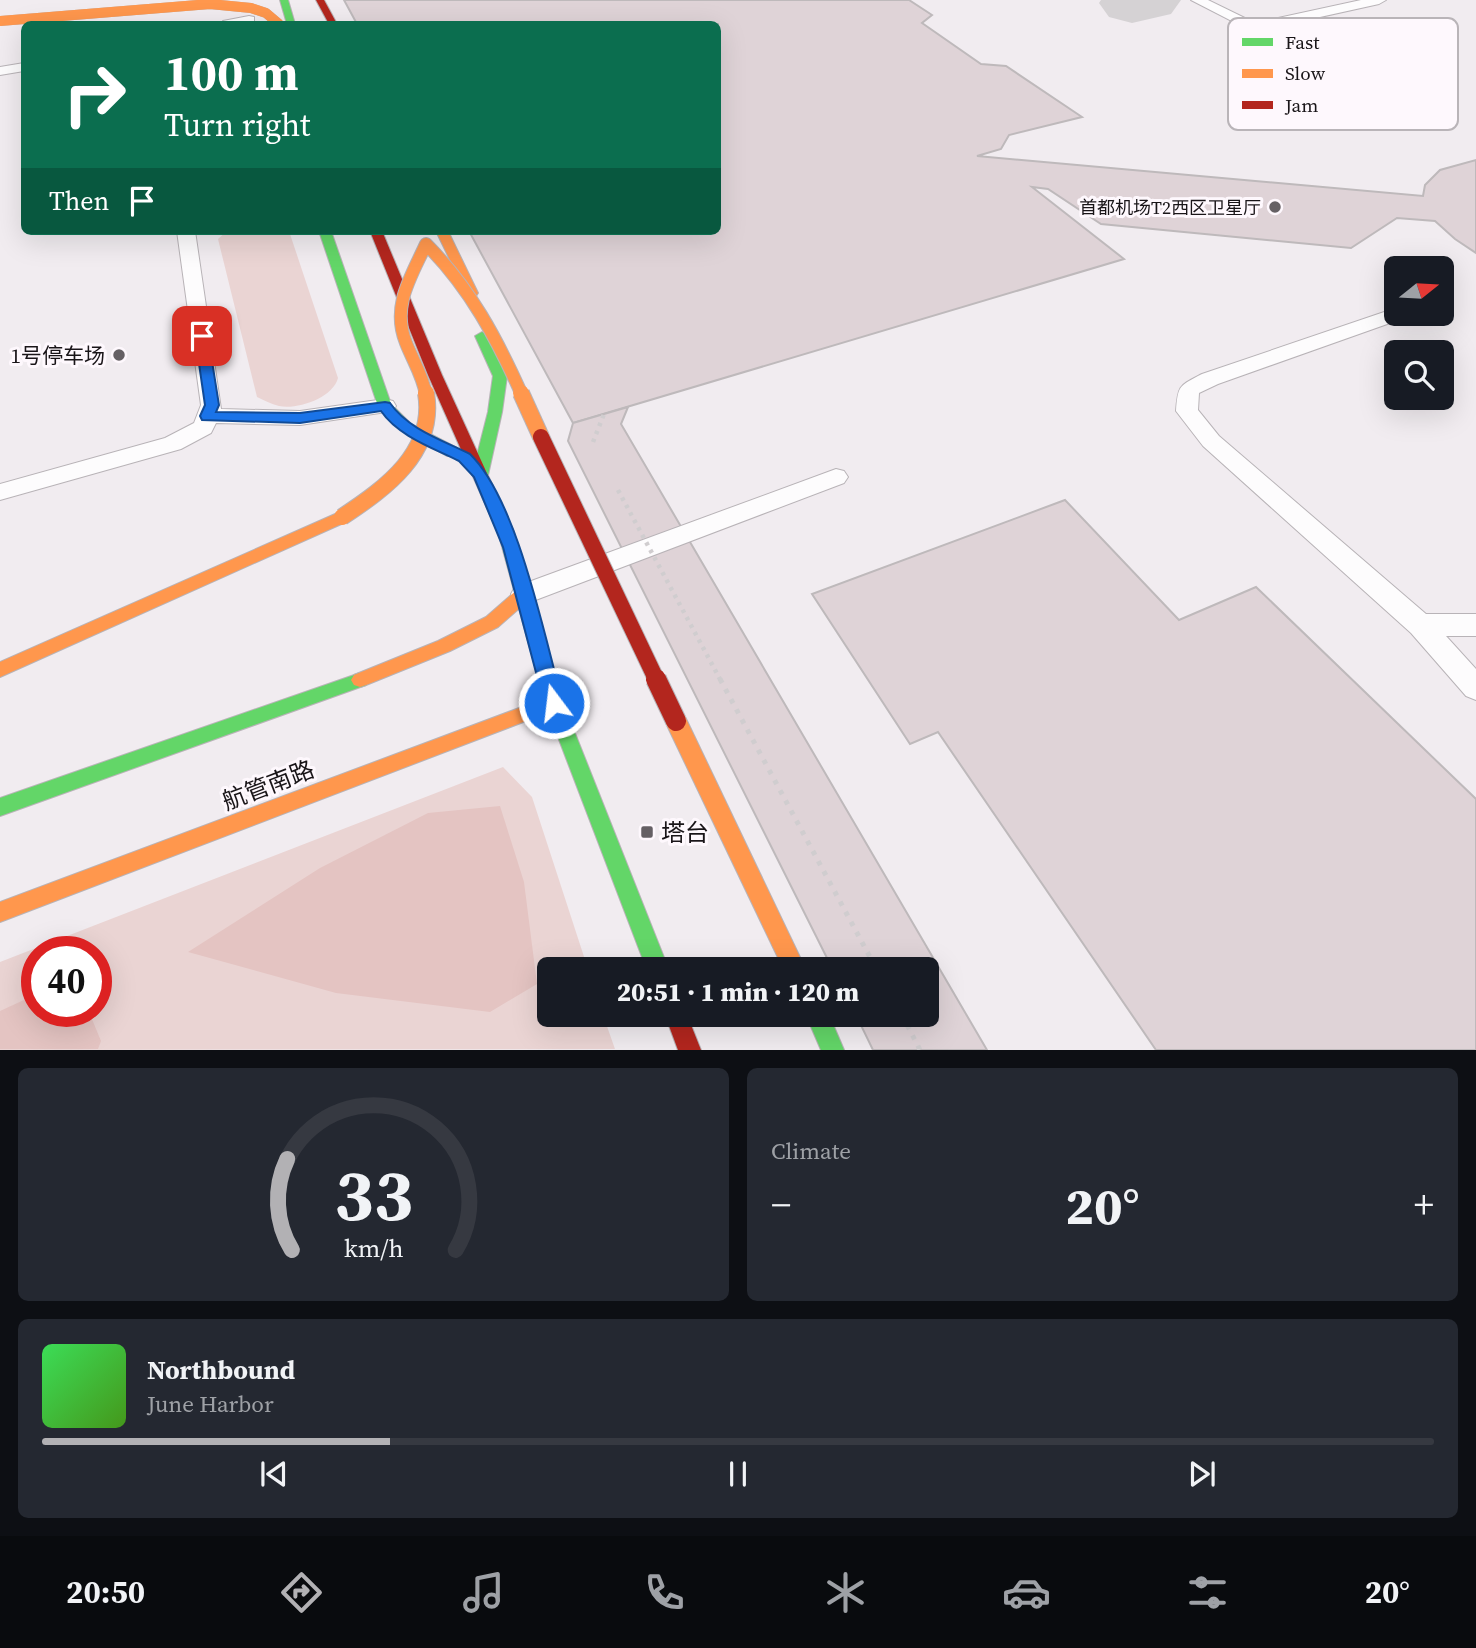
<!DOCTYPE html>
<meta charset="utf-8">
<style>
:root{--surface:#171b24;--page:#242831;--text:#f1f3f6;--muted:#9ea1a6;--line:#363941;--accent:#b2b1b4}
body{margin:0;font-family:"Source Serif 4","Noto Sans SC",serif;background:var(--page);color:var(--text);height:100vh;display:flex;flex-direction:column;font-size:26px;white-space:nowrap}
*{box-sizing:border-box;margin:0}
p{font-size:23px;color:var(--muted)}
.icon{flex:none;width:38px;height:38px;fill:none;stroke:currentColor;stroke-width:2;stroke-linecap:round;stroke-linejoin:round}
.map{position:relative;height:1050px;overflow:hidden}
.panel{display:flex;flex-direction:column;gap:18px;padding:18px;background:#0d0f14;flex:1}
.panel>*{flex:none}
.banner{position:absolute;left:21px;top:21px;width:700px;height:214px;border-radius:10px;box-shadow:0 7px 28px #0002;background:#0b6e4f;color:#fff;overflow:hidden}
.needle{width:46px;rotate:72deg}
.fabs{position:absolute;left:1384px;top:256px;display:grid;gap:14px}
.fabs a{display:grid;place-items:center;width:70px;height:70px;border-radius:10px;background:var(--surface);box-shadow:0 7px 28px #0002;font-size:35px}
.speed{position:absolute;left:21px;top:936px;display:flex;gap:14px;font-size:35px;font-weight:700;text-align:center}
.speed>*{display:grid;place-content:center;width:91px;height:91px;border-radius:50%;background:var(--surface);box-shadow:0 7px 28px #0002;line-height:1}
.speed .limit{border:10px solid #d22;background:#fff;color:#111}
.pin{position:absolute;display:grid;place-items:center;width:60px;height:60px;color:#fff;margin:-30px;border-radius:14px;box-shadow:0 4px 10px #0006}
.me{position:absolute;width:77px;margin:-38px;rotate:345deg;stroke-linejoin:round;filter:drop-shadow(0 0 5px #0008)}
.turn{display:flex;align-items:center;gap:24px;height:147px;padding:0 28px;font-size:32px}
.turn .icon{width:91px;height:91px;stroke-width:2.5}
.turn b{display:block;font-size:49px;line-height:60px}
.then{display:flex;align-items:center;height:66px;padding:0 28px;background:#0003;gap:14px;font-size:26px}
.big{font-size:52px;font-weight:800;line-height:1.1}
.panel .widget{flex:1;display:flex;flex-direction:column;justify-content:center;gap:10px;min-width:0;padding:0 24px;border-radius:10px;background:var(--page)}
.panel .dial{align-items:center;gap:0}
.dial svg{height:182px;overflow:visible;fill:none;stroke:var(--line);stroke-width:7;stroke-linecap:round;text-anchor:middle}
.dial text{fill:var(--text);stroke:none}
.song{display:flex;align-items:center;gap:21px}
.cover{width:84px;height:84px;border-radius:10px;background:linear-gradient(135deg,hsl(130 70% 55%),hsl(100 70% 35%))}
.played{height:7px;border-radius:4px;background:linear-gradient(90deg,var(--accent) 25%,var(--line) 25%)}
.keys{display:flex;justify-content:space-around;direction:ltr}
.heat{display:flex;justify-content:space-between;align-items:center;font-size:38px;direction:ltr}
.panel .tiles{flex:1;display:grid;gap:18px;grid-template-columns:1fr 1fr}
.widget:last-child{grid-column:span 2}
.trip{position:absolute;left:537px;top:957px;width:402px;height:70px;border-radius:10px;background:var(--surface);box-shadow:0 7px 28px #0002;font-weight:800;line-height:70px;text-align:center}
.menu{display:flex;height:112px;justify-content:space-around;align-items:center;background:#090b0e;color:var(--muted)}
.menu .icon{width:49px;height:49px}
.menu .active{color:var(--accent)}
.menu b{font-size:32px;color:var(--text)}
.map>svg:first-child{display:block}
.green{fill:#ead4d3;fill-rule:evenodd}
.forest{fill:#e4c4c2}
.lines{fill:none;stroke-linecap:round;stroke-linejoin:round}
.taxiway{fill:#d5d2d4;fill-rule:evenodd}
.building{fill:#dfd3d7;stroke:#beb9bb;stroke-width:2}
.lane-casing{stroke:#b8b3b7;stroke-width:2}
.fast-casing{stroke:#b8b3b7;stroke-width:2}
.slow-casing{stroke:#b8b3b7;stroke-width:2}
.jam-casing{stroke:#b8b3b7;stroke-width:2}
.path{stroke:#d0cdcf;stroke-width:5;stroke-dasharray:4.5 7;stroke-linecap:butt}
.lane{fill:#fdfcfd;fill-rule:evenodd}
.fast{fill:#63d668;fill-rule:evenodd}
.slow{fill:#ff974d;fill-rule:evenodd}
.jam{fill:#b3261e;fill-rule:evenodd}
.slow-bridge-far3-casing{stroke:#b8b3b7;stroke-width:10;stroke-linecap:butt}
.slow-bridge-far2-casing{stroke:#b8b3b7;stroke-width:14;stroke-linecap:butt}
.slow-bridge-far1-casing{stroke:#b8b3b7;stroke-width:18;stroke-linecap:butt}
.slow-bridge-casing{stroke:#b8b3b7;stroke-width:22;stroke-linecap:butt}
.jam-bridge-far1-casing{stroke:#b8b3b7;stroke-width:18;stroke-linecap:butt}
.jam-bridge-casing{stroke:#b8b3b7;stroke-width:22;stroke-linecap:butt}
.path-bridge-far1{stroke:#d0cdcf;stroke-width:4.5;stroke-dasharray:3.5 5;stroke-linecap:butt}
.path-bridge{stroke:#d0cdcf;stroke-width:5;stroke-dasharray:4.5 7;stroke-linecap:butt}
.slow-bridge-far3{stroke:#ff974d;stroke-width:10}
.slow-bridge-far2{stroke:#ff974d;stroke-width:12}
.slow-bridge-far1{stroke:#ff974d;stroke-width:16}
.slow-bridge{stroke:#ff974d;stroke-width:20}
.jam-bridge-far1{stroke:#b3261e;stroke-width:16}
.jam-bridge{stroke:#b3261e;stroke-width:20}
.route{fill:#1a73e8;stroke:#114b97;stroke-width:2}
.poi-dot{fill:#656064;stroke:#fef8fd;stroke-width:2.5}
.labels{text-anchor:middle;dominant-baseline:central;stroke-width:6;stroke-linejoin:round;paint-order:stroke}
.far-poi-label{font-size:18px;fill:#191518;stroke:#fef8fd;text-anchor:end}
.poi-label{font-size:21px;fill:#191518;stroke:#fef8fd;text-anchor:end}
.near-street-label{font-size:24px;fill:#191518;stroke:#fef8fd}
.near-poi-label{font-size:24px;fill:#191518;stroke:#fef8fd;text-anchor:start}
.key{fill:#fef8fd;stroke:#b9b4b8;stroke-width:2}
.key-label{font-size:19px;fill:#191518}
</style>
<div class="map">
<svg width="1476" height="1050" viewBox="0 0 1476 1050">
<rect width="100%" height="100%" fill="#f1ecf0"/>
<g class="green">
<path d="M227 231H289L338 378C333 398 297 410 279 406 271 404 264 400 257 397L218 239Z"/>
<path d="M503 767 532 797 588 969 550 970V1015H603L615 1049 0 1050V962ZM37 952H96V1012H37Z"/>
</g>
<g class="forest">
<polygon points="500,806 524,882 537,984 490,1012 336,993 188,952 320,868 428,813"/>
<polygon points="37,994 37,1012 89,1012 101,1041 98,1049 0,1049 0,1011"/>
</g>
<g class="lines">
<polygon class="taxiway" points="1101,0 1181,0 1171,14 1132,23 1109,17 1099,3"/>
</g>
<g class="building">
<polygon points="344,0 909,0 932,15 922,23 981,64 1006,66 1082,117 1009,135 1001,149 977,156 1423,196 1425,185 1440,170 1476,160 1476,253 1455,239 1435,221 1397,218 1351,248 1101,224 1048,189 1032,187 1124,259 573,423 469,231 718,231 718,24 357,24"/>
<polygon points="628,407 621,424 987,1050 873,1050 856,1015 928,1015 928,970 833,970 568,441 573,423"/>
<polygon points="1065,500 1179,620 1256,587 1476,799 1476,1050 1156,1050 938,732 910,744 812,594"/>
</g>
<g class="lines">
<g class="lane-casing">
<g id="lane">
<polygon points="1191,0 1208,0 1255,23 1361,0 1386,0 1379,4 1266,29 1446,121 1444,124 1432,124"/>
<polygon points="249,16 254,17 254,23 221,24 223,21"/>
<polygon points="24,63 24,71 0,75 0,67"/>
<polygon points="177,231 195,231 221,409 300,411 385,399 393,401 396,406 393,411 300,425 216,423 211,433 181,449 0,500 0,484 165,438 194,423 201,405"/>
<path d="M1396 308V313H1410L1407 317 1218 384 1199 393 1198 410 1219 436 1426 614H1476V636H1446L1476 669V700L1466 696 1411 633 1203 446 1176 411C1178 385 1179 386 1202 374Z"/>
<polygon points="836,469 844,471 848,477 844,483 533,601 524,604 515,601 511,594 515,587"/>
</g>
</g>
<g class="fast-casing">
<g id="fast">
<polygon points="280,0 288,0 295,24 287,24"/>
<polygon points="319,231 331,231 391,404 411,424 457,448 459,452 457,456 447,456 401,430 378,406"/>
<polygon points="482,332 489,336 507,376 502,412 488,475 480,480 472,475 488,412 493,376 475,336"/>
<polygon points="499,511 505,513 514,532 563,703 669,970 647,970 545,703 498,532 491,517"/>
<polygon points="360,673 366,675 369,680 366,685 0,816 0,798"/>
<polygon points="806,1015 829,1015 844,1050 821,1050"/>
</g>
</g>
<g class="slow-casing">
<g id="slow">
<polygon points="436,231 448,231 478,293 476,296 468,296 466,293"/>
<polygon points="342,511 348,513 350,517 348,521 0,677 0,662"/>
<polygon points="524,588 530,589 532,594 530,599 498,627 450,651 366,685 360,687 354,685 351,680 354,675 438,641 486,617 518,589"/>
<polygon points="554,695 560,698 563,703 560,708 0,922 0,902"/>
</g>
</g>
<g class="jam-casing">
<g id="jam">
<polygon points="316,0 324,0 337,24 329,24"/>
<polygon points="370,231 382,231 442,375 507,517 505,521 493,521 491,517 428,375"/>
<polygon points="665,1015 687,1015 701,1050 678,1050"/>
</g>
</g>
<polyline class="path" points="902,1015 920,1050"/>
<use href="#lane" class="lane"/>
<use href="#fast" class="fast"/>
<use href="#slow" class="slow"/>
<use href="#jam" class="jam"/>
<g class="slow-bridge-far3-casing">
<polyline id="slow-bridge-far3" points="0,21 210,4 251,8 266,13 279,24"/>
</g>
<g class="slow-bridge-far2-casing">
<path id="slow-bridge-far2" d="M426 395C423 376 413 361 406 343 391 306 411 277 426 244 470 288 497 339 522 395"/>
</g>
<g class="slow-bridge-far1-casing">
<g id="slow-bridge-far1">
<polyline points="521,393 541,437"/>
<path d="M342 517C386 488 436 452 426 393"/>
</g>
</g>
<g class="slow-bridge-casing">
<polyline id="slow-bridge" points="676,721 795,970"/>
</g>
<g class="jam-bridge-far1-casing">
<polyline id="jam-bridge-far1" points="541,437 657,681"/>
</g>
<g class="jam-bridge-casing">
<polyline id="jam-bridge" points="656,679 676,721"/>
</g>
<g class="path-bridge-far1">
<polyline points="593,442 604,414"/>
<polyline points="618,490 721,681"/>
</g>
<polyline class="path-bridge" points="720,679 877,970"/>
<use href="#slow-bridge-far3" class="slow-bridge-far3"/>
<use href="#slow-bridge-far2" class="slow-bridge-far2"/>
<use href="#slow-bridge-far1" class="slow-bridge-far1"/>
<use href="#slow-bridge" class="slow-bridge"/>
<use href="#jam-bridge-far1" class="jam-bridge-far1"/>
<use href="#jam-bridge" class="jam-bridge"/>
</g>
<path class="route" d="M202 332 208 336 219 405 216 412 300 413 385 402 390 403C408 429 442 440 470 454 518 501 544 636 563 703L560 709 554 711 547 709 544 703 503 547 474 477 459 461C433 448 398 436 381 411L300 423 202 420 200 416 205 405 195 336Z"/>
<g class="poi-dot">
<circle cx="1275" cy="207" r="7"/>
<circle cx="119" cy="355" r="7"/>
<rect x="640" y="825" width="14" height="14" rx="3.5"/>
</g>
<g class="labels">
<g class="far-poi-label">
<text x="1261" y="207">首都机场T2西区卫星厅</text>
</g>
<g class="poi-label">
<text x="105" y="355">1号停车场</text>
</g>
<g class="near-street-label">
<text transform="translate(268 785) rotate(-21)">航管南路</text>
</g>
<g class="near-poi-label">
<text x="661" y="832">塔台</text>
</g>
</g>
<rect x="1228" y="18" width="230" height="112" rx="10" class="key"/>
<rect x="1242" y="38" width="31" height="8" fill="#63d668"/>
<rect x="1242" y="69" width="31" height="9" fill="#ff974d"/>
<rect x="1242" y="101" width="31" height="8" fill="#b3261e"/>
<g class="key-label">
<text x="1285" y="49">Fast</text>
<text x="1285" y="80">Slow</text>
<text x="1285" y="112">Jam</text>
</g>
</svg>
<div class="fabs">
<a><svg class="needle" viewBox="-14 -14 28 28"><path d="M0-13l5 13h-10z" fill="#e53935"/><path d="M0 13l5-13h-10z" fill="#9ea1a6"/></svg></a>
<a><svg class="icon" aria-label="search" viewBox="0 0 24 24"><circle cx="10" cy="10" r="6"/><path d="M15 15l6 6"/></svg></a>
</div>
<div class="speed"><div class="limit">40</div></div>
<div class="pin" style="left:202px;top:336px;background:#d93025"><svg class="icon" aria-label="arrive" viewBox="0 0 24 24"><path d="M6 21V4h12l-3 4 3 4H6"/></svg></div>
<svg class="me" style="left:554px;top:703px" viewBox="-20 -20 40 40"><circle r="17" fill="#1a73e8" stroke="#fff" stroke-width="3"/><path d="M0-11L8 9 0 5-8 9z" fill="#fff"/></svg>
<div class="trip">20:51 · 1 min · 120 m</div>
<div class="banner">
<div class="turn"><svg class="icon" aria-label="right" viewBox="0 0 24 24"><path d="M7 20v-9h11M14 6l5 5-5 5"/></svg><div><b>100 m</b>Turn right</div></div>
<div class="then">Then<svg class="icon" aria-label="arrive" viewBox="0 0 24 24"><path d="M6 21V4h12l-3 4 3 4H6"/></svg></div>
</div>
</div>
<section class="panel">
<div class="tiles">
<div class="widget dial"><svg viewBox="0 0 100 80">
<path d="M14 69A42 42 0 1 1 86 69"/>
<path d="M14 69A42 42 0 0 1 12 29" stroke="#b2b1b4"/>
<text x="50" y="56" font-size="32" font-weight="700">33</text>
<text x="50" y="72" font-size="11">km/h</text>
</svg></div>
<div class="widget"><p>Climate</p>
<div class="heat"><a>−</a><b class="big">20°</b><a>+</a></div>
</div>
<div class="widget">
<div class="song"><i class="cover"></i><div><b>Northbound</b><p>June Harbor</p></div></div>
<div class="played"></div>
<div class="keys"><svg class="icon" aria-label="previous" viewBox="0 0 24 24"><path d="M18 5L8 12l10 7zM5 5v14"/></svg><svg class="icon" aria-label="pause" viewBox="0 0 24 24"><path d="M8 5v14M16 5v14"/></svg><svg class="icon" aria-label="next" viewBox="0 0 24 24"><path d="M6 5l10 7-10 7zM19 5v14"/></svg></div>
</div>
</div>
</section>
<nav class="menu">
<b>20:50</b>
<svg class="icon active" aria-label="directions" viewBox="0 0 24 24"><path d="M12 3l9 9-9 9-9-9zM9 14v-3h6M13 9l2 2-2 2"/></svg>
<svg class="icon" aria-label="music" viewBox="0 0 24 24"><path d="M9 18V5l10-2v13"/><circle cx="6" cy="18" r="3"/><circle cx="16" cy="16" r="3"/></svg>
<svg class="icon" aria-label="phone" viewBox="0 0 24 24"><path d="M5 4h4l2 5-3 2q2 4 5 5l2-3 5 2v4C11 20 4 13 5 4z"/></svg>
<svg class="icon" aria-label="climate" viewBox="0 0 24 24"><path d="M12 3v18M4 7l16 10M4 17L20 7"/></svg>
<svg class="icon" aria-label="car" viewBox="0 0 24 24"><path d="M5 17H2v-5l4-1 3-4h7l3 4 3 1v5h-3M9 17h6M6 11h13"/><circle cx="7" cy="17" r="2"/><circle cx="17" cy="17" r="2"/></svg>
<svg class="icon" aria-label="filters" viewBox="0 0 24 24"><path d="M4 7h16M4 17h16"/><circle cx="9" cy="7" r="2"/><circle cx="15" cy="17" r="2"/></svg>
<b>20°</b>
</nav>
